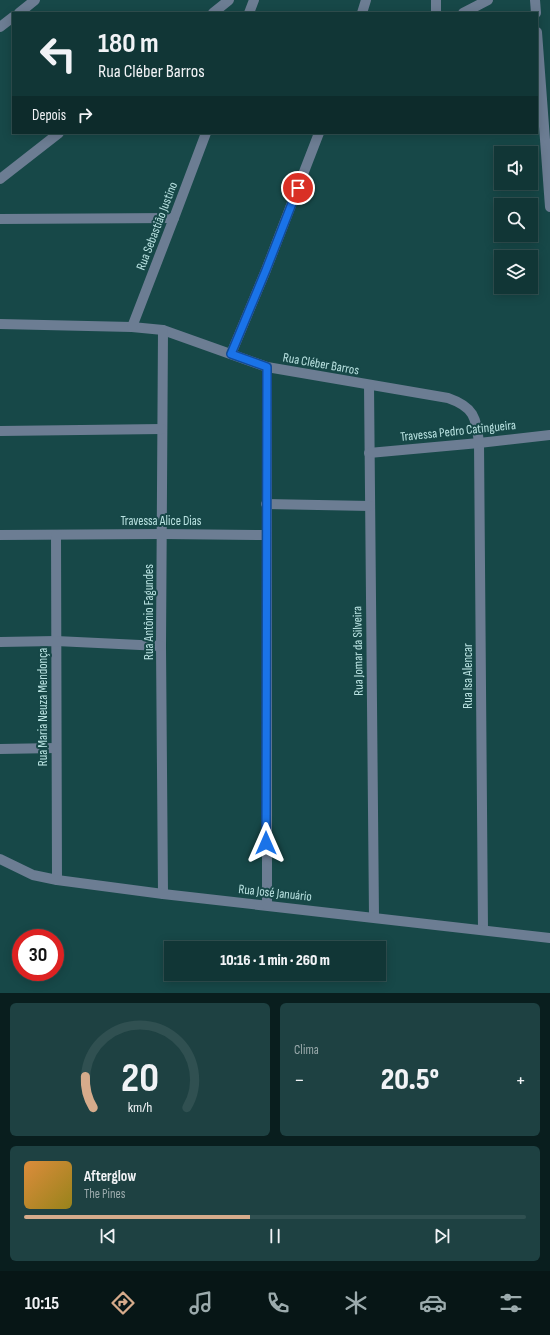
<!DOCTYPE html>
<html lang="pt">
<meta charset="utf-8">
<style>
:root{--surface:#113636;--page:#1e4142;--text:#f1f3f6;--muted:#9cabad;--line:#305051;--accent:#d6ab8b}
body{margin:0;font-family:"Sofia Sans Condensed",sans-serif;background:var(--page);color:var(--text);height:100vh;display:flex;flex-direction:column;font-size:15px;white-space:nowrap}
*{box-sizing:border-box;margin:0}
p{font-size:13px;color:var(--muted)}
.icon{flex:none;width:22px;height:22px;fill:none;stroke:currentColor;stroke-width:2;stroke-linecap:round;stroke-linejoin:round}
.map{position:relative;height:993px;overflow:hidden}
.side{display:flex;flex-direction:column;gap:10px;padding:10px;background:#091e1e;flex:1}
.side>*{flex:none}
.top-card{position:absolute;left:12px;top:12px;width:526px;height:122px;border-radius:0px;box-shadow:0 2px 10px #0003,0 0 0 1px var(--line);background:#113636;color:var(--text);overflow:hidden}
.buttons{position:absolute;left:494px;top:146px;display:grid;gap:8px}
.buttons a{display:grid;place-items:center;width:44px;height:44px;border-radius:0px;background:var(--surface);box-shadow:0 2px 10px #0003,0 0 0 1px var(--line);font-size:20px}
.speed{position:absolute;left:12px;top:929px;display:flex;gap:8px;font-size:20px;font-weight:700;text-align:center}
.speed>*{display:grid;place-content:center;width:52px;height:52px;border-radius:50%;background:var(--surface);box-shadow:0 2px 10px #0003,0 0 0 1px var(--line);line-height:1}
.speed .limit{border:6px solid #d22;background:#fff;color:#111}
.pin{position:absolute;display:grid;place-items:center;width:34px;height:34px;color:#fff;margin:-17px;border:2px solid #fff;border-radius:50%;box-shadow:0 1px 4px #0007}
.me{position:absolute;width:44px;margin:-22px;rotate:0deg;stroke-linejoin:round;filter:drop-shadow(0 0 3px #0008)}
.turn{display:flex;align-items:center;gap:14px;height:84px;padding:0 20px;font-size:18px}
.turn .icon{width:52px;height:52px;stroke-width:2.5}
.turn b{display:block;font-size:28px;line-height:34px}
.then{display:flex;align-items:center;height:38px;padding:0 20px;background:#0003;gap:8px;font-size:15px}
.big{font-size:30px;font-weight:800;line-height:1.1}
.side .widget{flex:1;display:flex;flex-direction:column;justify-content:center;gap:6px;min-width:0;padding:0 14px;border-radius:6px;background:var(--page)}
.side .dial{align-items:center;gap:0}
.dial svg{height:104px;overflow:visible;fill:none;stroke:var(--line);stroke-width:7;stroke-linecap:round;text-anchor:middle}
.dial text{fill:var(--text);stroke:none}
.song{display:flex;align-items:center;gap:12px}
.cover{width:48px;height:48px;border-radius:6px;background:linear-gradient(135deg,hsl(30 70% 55%),hsl(50 70% 35%))}
.played{height:4px;border-radius:2px;background:linear-gradient(90deg,var(--accent) 45%,var(--line) 45%)}
.keys{display:flex;justify-content:space-around;direction:ltr}
.heat{display:flex;justify-content:space-between;align-items:center;font-size:22px;direction:ltr}
.side .tiles{flex:1;display:grid;gap:10px;grid-template-columns:1fr 1fr}
.widget:last-child{grid-column:span 2}
.trip{position:absolute;left:164px;top:941px;width:222px;height:40px;border-radius:0px;background:var(--surface);box-shadow:0 2px 10px #0003,0 0 0 1px var(--line);font-weight:800;line-height:40px;text-align:center}
.tab-bar{display:flex;height:64px;justify-content:space-around;align-items:center;background:#071616;color:var(--muted)}
.tab-bar .icon{width:28px;height:28px}
.tab-bar .current{color:var(--accent)}
.tab-bar b{font-size:18px;color:var(--text)}
.map>svg:first-child{display:block}
.lines{fill:none;stroke-linecap:round;stroke-linejoin:round}
.minor{stroke:#6c7d93;stroke-width:10}
.route-casing{stroke:#114b97;stroke-width:10}
.route{stroke:#1a73e8;stroke-width:7}
.labels{text-anchor:middle;dominant-baseline:central;stroke-width:4;stroke-linejoin:round;paint-order:stroke}
.street-label{font-size:13px;fill:#b9e2e1;stroke:#174848}
</style>
<div class="map">
<svg width="550" height="993" viewBox="0 0 550 993">
<rect width="100%" height="100%" fill="#174848"/>
<g class="lines">
<g class="minor">
<polyline points="535,0 536,13"/>
<polyline points="19,13 35,0"/>
<polyline points="213,13 229,0"/>
<polyline points="249,13 254,0"/>
<polyline points="362,13 366,0"/>
<polyline points="436,13 436,0"/>
<polyline points="463,13 488,0"/>
<polyline points="0,27 13,17"/>
<polyline points="537,32 550,207"/>
<polyline points="0,179 59,133"/>
<polyline points="0,219 174,218"/>
<path d="M0 324 132 327 163 330 267 367 448 398C474 407 476 417 479 443L483 930"/>
<polyline points="132,327 174,218 206,133"/>
<polyline points="163,330 161,646 163,894"/>
<polyline points="231,354 266,270 319,133"/>
<polyline points="369,385 374,917"/>
<polyline points="0,431 162,429"/>
<polyline points="369,453 479,443 550,435"/>
<polyline points="266,504 370,506"/>
<polyline points="0,535 162,534 266,535"/>
<polyline points="56,535 57,880"/>
<polyline points="0,642 56,641 161,646"/>
<polyline points="0,749 56,748"/>
<polyline points="0,859 33,875 57,880 163,894 550,938"/>
<polyline points="267,905 267,367"/>
</g>
</g>
<g class="lines">
<g class="route-casing">
<polyline id="route" points="266,843 267,367 231,354 266,270 298,188"/>
</g>
<use href="#route" class="route"/>
</g>
<g class="labels">
<g class="street-label">
<text transform="translate(157 226) rotate(-69)">Rua Sebastião Justino</text>
<text transform="translate(321 364) rotate(10)">Rua Cléber Barros</text>
<text transform="translate(458 431) rotate(-6)">Travessa Pedro Catingueira</text>
<text x="161" y="521">Travessa Alice Dias</text>
<text transform="translate(149 612) rotate(-90)">Rua Antônio Fagundes</text>
<text transform="translate(358 651) rotate(-91)">Rua Jomar da Silveira</text>
<text transform="translate(468 676) rotate(-90)">Rua Isa Alencar</text>
<text transform="translate(43 707) rotate(-90)">Rua Maria Neuza Mendonça</text>
<text transform="translate(275 893) rotate(6)">Rua José Januário</text>
</g>
</g>
</svg>
<div class="buttons">
<a><svg class="icon" aria-label="sound" viewBox="0 0 24 24"><path d="M4 9h4l5-4v14l-5-4H4zM17 9q2 3 0 6"/></svg></a>
<a><svg class="icon" aria-label="search" viewBox="0 0 24 24"><circle cx="10" cy="10" r="6"/><path d="M15 15l6 6"/></svg></a>
<a><svg class="icon" aria-label="layers" viewBox="0 0 24 24"><path d="M12 4l9 5-9 5-9-5zM3 14l9 5 9-5"/></svg></a>
</div>
<div class="speed"><div class="limit">30</div></div>
<div class="pin" style="left:298px;top:188px;background:#d93025"><svg class="icon" aria-label="arrive" viewBox="0 0 24 24"><path d="M6 21V4h12l-3 4 3 4H6"/></svg></div>
<svg class="me" style="left:266px;top:843px" viewBox="-20 -20 40 40"><path d="M0-17L14 15 0 8-14 15z" fill="#1a73e8" stroke="#fff" stroke-width="4"/></svg>
<div class="trip">10:16 · 1 min · 260 m</div>
<div class="top-card">
<div class="turn"><svg class="icon" aria-label="left" viewBox="0 0 24 24"><path d="M17 20v-9H6M10 6l-5 5 5 5"/></svg><div><b>180 m</b>Rua Cléber Barros</div></div>
<div class="then">Depois<svg class="icon" aria-label="right" viewBox="0 0 24 24"><path d="M7 20v-9h11M14 6l5 5-5 5"/></svg></div>
</div>
</div>
<section class="side">
<div class="tiles">
<div class="widget dial"><svg viewBox="0 0 100 80">
<path d="M14 69A42 42 0 1 1 86 69"/>
<path d="M14 69A42 42 0 0 1 8 45" stroke="#d6ab8b"/>
<text x="50" y="56" font-size="32" font-weight="700">20</text>
<text x="50" y="72" font-size="11">km/h</text>
</svg></div>
<div class="widget"><p>Clima</p>
<div class="heat"><a>−</a><b class="big">20.5°</b><a>+</a></div>
</div>
<div class="widget">
<div class="song"><i class="cover"></i><div><b>Afterglow</b><p>The Pines</p></div></div>
<div class="played"></div>
<div class="keys"><svg class="icon" aria-label="previous" viewBox="0 0 24 24"><path d="M18 5L8 12l10 7zM5 5v14"/></svg><svg class="icon" aria-label="pause" viewBox="0 0 24 24"><path d="M8 5v14M16 5v14"/></svg><svg class="icon" aria-label="next" viewBox="0 0 24 24"><path d="M6 5l10 7-10 7zM19 5v14"/></svg></div>
</div>
</div>
</section>
<nav class="tab-bar">
<b>10:15</b>
<svg class="icon current" aria-label="directions" viewBox="0 0 24 24"><path d="M12 3l9 9-9 9-9-9zM9 14v-3h6M13 9l2 2-2 2"/></svg>
<svg class="icon" aria-label="music" viewBox="0 0 24 24"><path d="M9 18V5l10-2v13"/><circle cx="6" cy="18" r="3"/><circle cx="16" cy="16" r="3"/></svg>
<svg class="icon" aria-label="phone" viewBox="0 0 24 24"><path d="M5 4h4l2 5-3 2q2 4 5 5l2-3 5 2v4C11 20 4 13 5 4z"/></svg>
<svg class="icon" aria-label="climate" viewBox="0 0 24 24"><path d="M12 3v18M4 7l16 10M4 17L20 7"/></svg>
<svg class="icon" aria-label="car" viewBox="0 0 24 24"><path d="M5 17H2v-5l4-1 3-4h7l3 4 3 1v5h-3M9 17h6M6 11h13"/><circle cx="7" cy="17" r="2"/><circle cx="17" cy="17" r="2"/></svg>
<svg class="icon" aria-label="filters" viewBox="0 0 24 24"><path d="M4 7h16M4 17h16"/><circle cx="9" cy="7" r="2"/><circle cx="15" cy="17" r="2"/></svg>
</nav>
